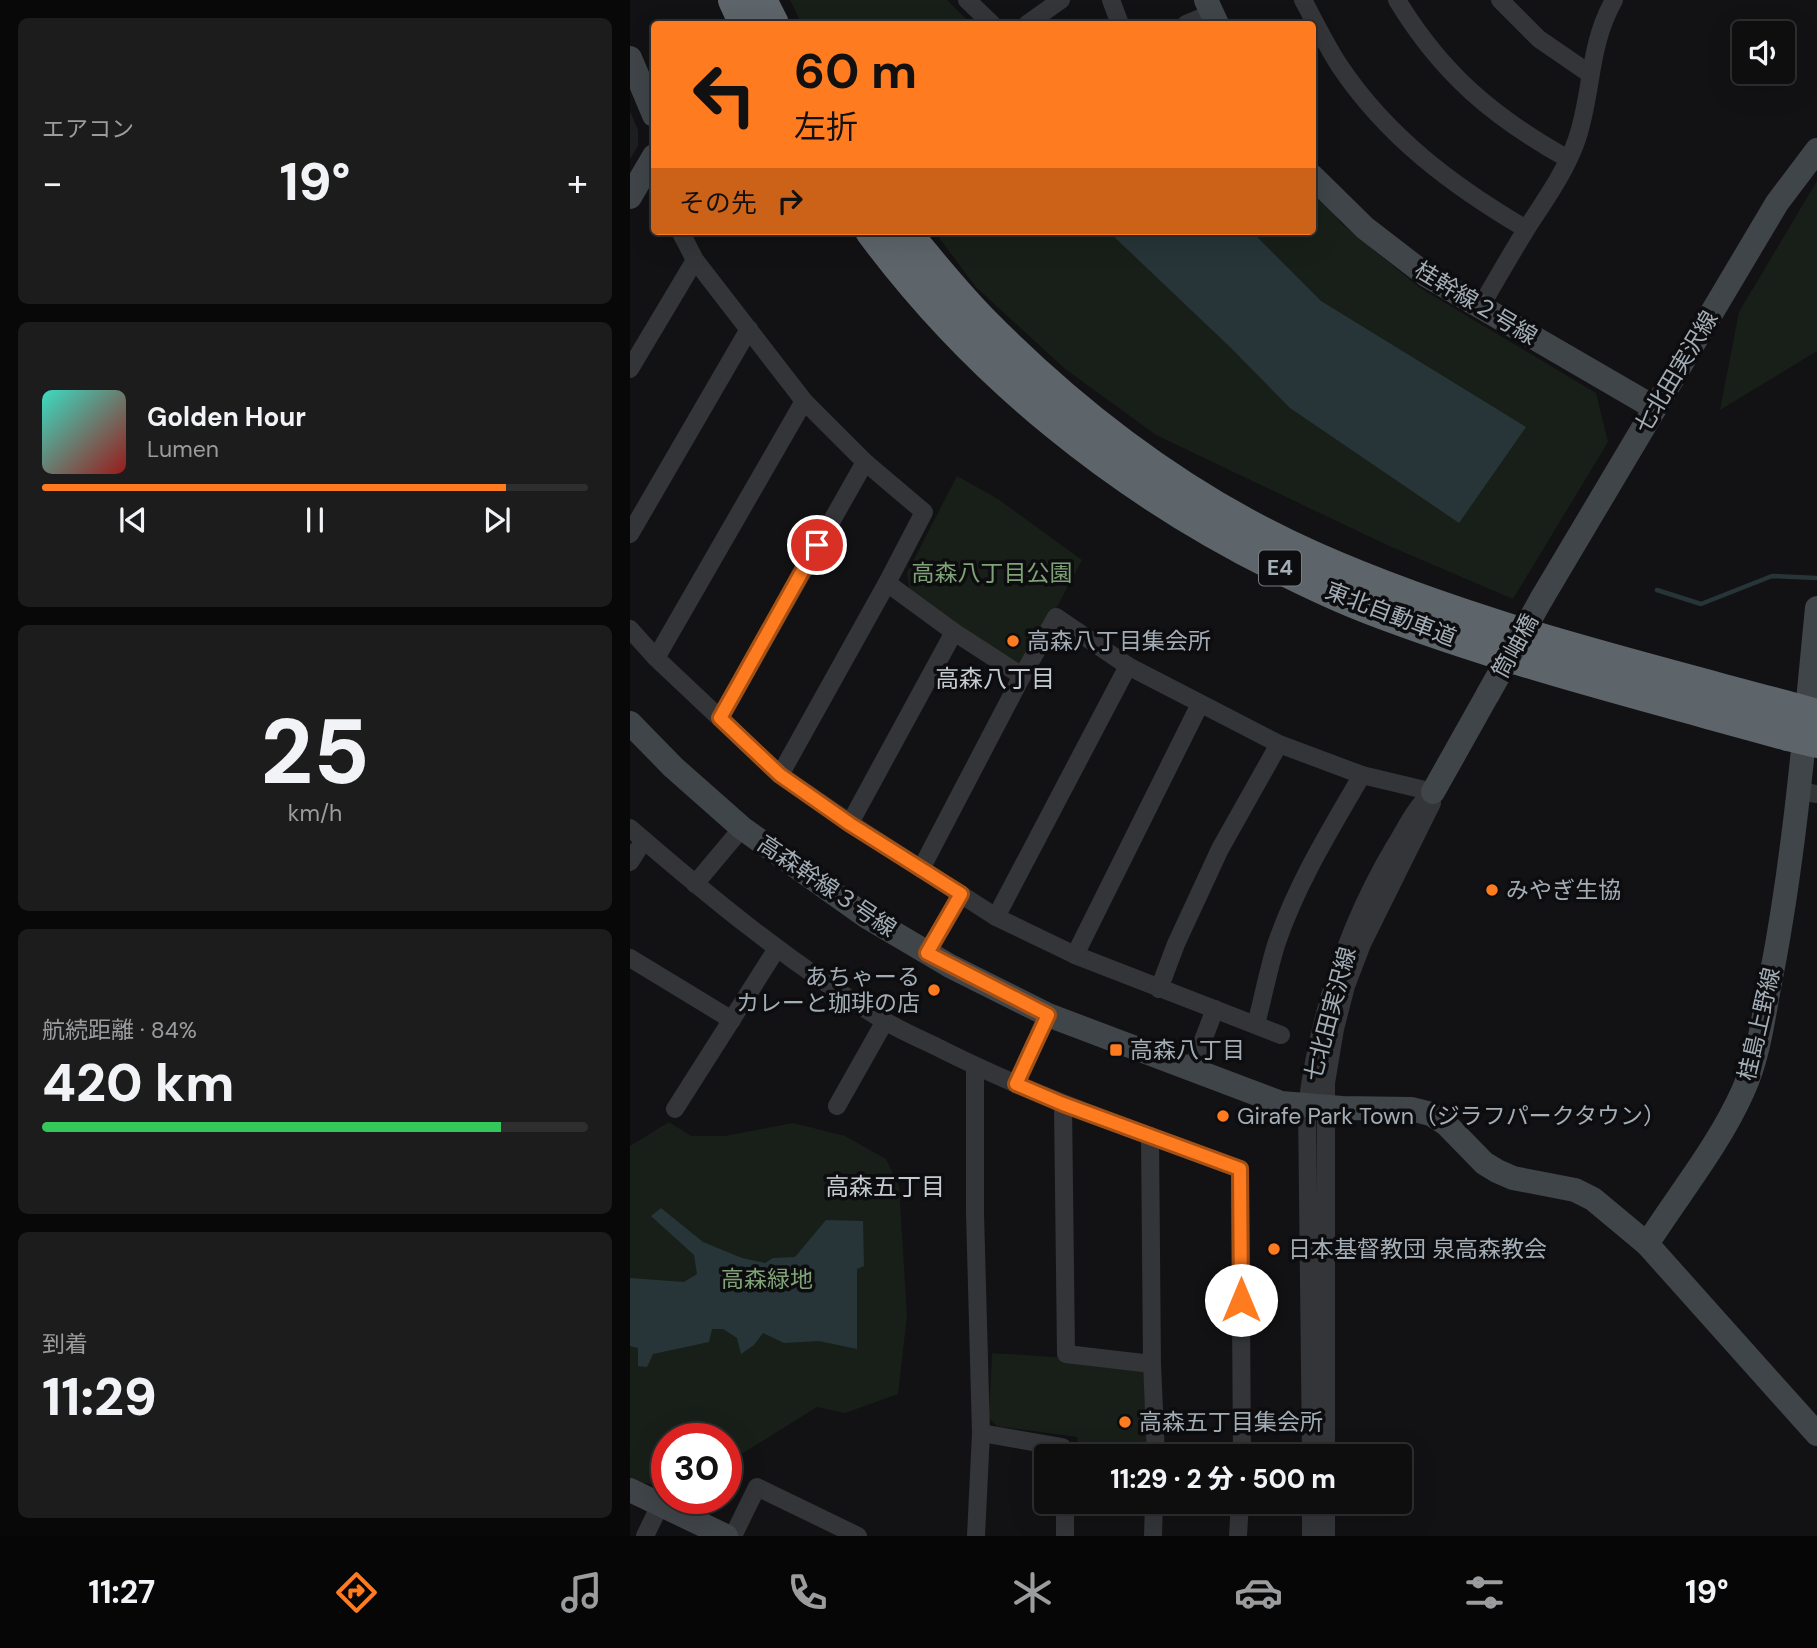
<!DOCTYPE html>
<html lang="ja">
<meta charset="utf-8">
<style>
:root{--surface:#0e0e0f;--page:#1c1c1d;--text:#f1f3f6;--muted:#9b9c9e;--line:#2e2e2f;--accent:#ff7b1f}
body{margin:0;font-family:"DM Sans","Noto Sans JP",sans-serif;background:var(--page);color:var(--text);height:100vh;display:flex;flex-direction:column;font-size:26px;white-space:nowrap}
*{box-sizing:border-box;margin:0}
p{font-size:23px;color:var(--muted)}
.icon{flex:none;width:38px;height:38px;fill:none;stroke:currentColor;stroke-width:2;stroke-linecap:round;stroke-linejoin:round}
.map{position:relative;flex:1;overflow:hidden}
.drawer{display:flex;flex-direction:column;gap:18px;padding:18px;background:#080808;width:630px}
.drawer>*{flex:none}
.guide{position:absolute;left:21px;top:21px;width:665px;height:214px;border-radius:7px;box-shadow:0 7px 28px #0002,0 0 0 2px var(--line);background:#ff7b1f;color:#111;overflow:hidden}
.buttons{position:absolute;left:1102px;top:21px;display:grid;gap:14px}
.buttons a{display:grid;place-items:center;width:63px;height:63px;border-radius:7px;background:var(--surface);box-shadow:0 7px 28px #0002,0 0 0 2px var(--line);font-size:35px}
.speed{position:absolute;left:21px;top:1423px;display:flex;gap:14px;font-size:35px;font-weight:700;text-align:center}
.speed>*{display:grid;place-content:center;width:91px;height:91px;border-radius:50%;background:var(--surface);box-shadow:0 7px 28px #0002,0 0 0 2px var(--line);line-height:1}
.speed .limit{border:10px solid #d22;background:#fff;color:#111}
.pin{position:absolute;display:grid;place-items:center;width:60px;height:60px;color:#fff;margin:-30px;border:4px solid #fff;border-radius:50%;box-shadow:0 2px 7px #0007}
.me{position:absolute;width:77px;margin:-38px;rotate:0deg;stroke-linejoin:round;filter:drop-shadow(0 0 5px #0008)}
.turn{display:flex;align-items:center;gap:24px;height:147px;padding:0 28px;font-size:32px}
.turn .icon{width:91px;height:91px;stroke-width:2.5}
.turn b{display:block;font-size:49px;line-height:60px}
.then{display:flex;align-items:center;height:66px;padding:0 28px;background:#0003;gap:14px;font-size:26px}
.big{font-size:52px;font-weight:800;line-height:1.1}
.drawer .card{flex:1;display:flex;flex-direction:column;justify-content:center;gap:10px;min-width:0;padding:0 24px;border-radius:10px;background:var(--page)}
.drawer .dial{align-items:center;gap:0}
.dial b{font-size:91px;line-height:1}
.song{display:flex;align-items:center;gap:21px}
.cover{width:84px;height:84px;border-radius:10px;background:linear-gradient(135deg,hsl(170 70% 55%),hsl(0 70% 35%))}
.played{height:7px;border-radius:4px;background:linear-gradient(90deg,var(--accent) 85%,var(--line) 85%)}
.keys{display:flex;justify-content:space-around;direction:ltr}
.heat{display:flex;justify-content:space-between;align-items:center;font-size:38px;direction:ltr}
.charge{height:10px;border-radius:5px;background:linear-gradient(90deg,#34c759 84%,var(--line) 0)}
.trip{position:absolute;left:404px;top:1444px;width:378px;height:70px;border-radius:7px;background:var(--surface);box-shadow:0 7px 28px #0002,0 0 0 2px var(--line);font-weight:800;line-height:70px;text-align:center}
.menu{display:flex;height:112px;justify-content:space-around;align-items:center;background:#060606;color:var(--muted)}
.menu .icon{width:49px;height:49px}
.menu .active{color:var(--accent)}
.menu b{font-size:32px;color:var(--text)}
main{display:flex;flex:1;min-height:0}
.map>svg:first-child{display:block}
.built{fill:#1e1f21}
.green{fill:#181f18}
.water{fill:#273538}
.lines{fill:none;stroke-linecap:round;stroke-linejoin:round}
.stream{stroke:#273538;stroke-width:4.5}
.street{stroke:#333539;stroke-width:18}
.secondary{stroke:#404549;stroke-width:24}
.highway{stroke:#5e656a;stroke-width:32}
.secondary-bridge{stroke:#404549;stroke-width:24}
.highway-bridge{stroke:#5e656a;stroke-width:32}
.route-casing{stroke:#a65014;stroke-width:18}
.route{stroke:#ff7b1f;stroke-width:12}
.poi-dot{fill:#ff7b1f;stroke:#0d0d0f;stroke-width:2.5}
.labels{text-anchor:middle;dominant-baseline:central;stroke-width:7;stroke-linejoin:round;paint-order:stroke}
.shield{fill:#0d0d0f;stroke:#757d84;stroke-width:2}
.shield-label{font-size:21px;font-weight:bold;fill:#a2adb6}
.street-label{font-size:23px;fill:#a2adb6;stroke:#0d0d0f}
.park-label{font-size:23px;fill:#7fa377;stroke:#0d0d0f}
.poi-label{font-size:23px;fill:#a2adb6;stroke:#0d0d0f;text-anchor:start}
.neighbourhood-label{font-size:24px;fill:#c3cbd1;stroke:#0d0d0f}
</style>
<main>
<section class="drawer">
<div class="card"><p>エアコン</p>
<div class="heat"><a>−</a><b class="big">19°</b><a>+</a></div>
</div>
<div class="card">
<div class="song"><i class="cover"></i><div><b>Golden Hour</b><p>Lumen</p></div></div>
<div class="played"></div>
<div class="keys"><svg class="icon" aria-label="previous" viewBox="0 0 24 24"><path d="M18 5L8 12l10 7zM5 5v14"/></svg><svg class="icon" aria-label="pause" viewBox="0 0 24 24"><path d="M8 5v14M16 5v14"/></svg><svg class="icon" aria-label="next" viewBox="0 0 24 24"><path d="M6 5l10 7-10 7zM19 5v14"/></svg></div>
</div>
<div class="card dial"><b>25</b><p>km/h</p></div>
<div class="card"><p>航続距離 · 84%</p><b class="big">420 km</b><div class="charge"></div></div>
<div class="card"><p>到着</p><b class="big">11:29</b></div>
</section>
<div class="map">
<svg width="1187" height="1536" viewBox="0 0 1187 1536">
<rect width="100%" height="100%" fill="#121214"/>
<polygon class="built" points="0,111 8,130 8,146 0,159"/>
<g class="green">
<polygon points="160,0 317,0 341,24 172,24"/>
<polygon points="1187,181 1187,351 1090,410 1109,312"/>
<polygon points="683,187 712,224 790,288 966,393 978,442 883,599 757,545 526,435 434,368 346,287 304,231 682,231"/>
<polygon points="327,476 368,499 452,560 394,668 383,665 280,591 277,573"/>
<polygon points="39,1122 61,1136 95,1136 163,1123 215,1136 256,1159 269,1187 277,1316 268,1394 215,1413 187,1407 113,1453 96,1449 96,1438 37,1438 37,1469 24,1485 0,1480 0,1146"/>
<polygon points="362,1353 437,1358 513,1367 519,1454 449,1447 447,1437 367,1426 359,1418"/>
</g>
<g class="water">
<polygon points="478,231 621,231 691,301 896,427 829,523 660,408 600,347"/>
<polygon points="31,1208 73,1242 112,1258 135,1263 143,1258 165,1257 196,1220 233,1221 234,1266 227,1269 227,1349 189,1341 154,1343 133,1333 124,1345 111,1354 107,1338 93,1329 82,1329 79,1342 23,1354 17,1367 8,1366 8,1348 0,1346 0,1278 54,1282 67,1274 64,1255 21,1216"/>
</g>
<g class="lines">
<polyline class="stream" points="1027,590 1071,604 1142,576 1187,578"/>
<g class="street">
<polyline points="337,0 362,24"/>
<polyline points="481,0 490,24"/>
<path d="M673 0C685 22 696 45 709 65 757 137 823 186 896 229"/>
<path d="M767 0C812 74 863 117 938 159"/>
<polyline points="870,0 909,39 960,74"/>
<polyline points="397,24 431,0"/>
<polyline points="556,24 582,13"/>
<polyline points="50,231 65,260 174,401 235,462 294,512 257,583 324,632 392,676 426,617 498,666 649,744 732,775 803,792"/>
<path d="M851 306C866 280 881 254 897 228 915 200 936 171 947 139 963 91 958 46 984 0"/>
<polyline points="0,369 65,260"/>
<polyline points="0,534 119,329"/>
<polyline points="0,629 26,658 150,775 220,823 366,917 445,955 651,1035"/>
<polyline points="26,658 174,401"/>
<polyline points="90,718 235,462"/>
<polyline points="150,775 257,583"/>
<polyline points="1169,791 1187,794"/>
<polyline points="220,823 324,632"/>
<path d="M0 828C81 898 161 964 253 1020 270 1030 288 1038 305 1046 403 1096 507 1131 610 1169L612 1456"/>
<polyline points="0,862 14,840"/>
<polyline points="291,869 392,676"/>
<polyline points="65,884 112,828"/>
<polyline points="366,917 498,666"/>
<polyline points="297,953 331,895"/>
<polyline points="445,955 570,704"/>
<polyline points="0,958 102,1020"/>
<polyline points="529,989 546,944 590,849 649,744"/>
<path d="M626 1024C633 998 638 971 646 945 666 885 700 830 732 775"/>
<polyline points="345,1067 345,1213 351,1433 346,1536"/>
<polyline points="562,1069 585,1009"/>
<polyline points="386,1084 418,1015"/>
<polyline points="433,1104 436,1354 522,1364"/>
<polyline points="207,1106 255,1021"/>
<polyline points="45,1109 146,950"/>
<polyline points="520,1136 522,1364 526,1456"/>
<polyline points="351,1433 432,1447 433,1456"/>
<path d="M681 1456 677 1106C689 1014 718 924 766 844 777 826 786 806 803 792"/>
<polyline points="696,1456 696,1083 705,1029 716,986 732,944 802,803"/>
<polyline points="15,1536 31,1503"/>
<polyline points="103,1536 127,1487 228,1536"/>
<polyline points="435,1536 435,1502"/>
<polyline points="523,1536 524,1502"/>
<polyline points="608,1536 610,1502"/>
<polyline points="681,1536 681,1502"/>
<polyline points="696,1536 696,1502"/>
</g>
<g class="secondary">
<polyline points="576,0 587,24"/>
<polyline points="0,58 24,115"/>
<polyline points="682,176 735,228 796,275 1025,408"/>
<polyline points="0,197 24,156"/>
<polyline points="912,598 1147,203 1187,150"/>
<path d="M1187 608C1175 730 1165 852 1142 972 1134 1011 1130 1054 1113 1091 1089 1145 1049 1194 1017 1244L1187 1434"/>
<polyline points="0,723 43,767 112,828 237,917 320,966 418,1015 651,1103 712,1108 781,1109 801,1114 816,1124 854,1163 867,1171 883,1178 945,1190 963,1199 1017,1244"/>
<polyline points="803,792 858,694"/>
<polyline points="0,1490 96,1536"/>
</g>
<g class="highway">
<polyline points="104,0 115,24"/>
<polyline points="131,0 143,24"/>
<path d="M241 231C347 374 489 488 648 567 678 582 709 597 741 609 877 661 1018 696 1158 735"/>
<path d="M274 231C300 262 325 294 354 323 449 419 561 503 685 558 839 626 1003 665 1165 709"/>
</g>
<polyline class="secondary-bridge" points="858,694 912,598"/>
<g class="highway-bridge">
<polyline points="1165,709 1187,715"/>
<polyline points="1158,735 1187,742"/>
</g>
</g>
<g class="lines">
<g class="route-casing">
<polyline id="route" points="187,545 90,718 150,775 220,824 331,894 297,953 418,1015 386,1084 433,1104 610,1169 611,1300"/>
</g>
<use href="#route" class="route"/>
</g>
<g class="poi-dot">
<circle cx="383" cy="641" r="7"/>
<circle cx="862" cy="890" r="7"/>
<circle cx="304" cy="990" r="7"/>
<rect x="479" y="1043" width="14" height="14" rx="3.5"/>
<circle cx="593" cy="1116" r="7"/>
<circle cx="644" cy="1249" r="7"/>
<circle cx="495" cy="1422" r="7"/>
</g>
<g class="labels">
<rect class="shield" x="629" y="550.5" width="42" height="35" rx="5"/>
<g class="shield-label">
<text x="650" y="568">E4</text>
</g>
<g class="street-label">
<text transform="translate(846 303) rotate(31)">桂幹線２号線</text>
<text transform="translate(1046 372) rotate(-59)">七北田実沢線</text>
<text transform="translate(761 614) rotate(21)">東北自動車道</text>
<text transform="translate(885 646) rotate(-61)">筒岫橋</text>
<text transform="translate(197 886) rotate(34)">高森幹線３号線</text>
<text transform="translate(700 1014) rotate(-75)">七北田実沢線</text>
<text transform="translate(1129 1024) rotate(-77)">桂島上野線</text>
</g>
<g class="park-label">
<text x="362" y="573">高森八丁目公園</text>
<text x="137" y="1279">高森緑地</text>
</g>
<g class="poi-label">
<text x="397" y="641">高森八丁目集会所</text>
<text x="876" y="890">みやぎ生協</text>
<text x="290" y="977" text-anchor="end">あちゃーる<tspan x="290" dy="26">カレーと珈琲の店</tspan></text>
<text x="500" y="1050">高森八丁目</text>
<text x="607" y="1116">Girafe Park Town（ジラフパークタウン）</text>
<text x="658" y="1249">日本基督教団 泉高森教会</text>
<text x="509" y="1422">高森五丁目集会所</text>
</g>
<g class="neighbourhood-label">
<text x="365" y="678">高森八丁目</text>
<text x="255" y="1186">高森五丁目</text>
</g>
</g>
</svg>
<div class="buttons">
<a><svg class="icon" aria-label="sound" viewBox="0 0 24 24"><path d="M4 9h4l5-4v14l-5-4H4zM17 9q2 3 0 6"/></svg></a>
</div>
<div class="speed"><div class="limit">30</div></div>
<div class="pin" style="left:187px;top:545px;background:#d93025"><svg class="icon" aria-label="arrive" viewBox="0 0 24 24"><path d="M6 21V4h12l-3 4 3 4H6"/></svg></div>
<svg class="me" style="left:611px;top:1300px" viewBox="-20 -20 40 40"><circle r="19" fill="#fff"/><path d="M0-13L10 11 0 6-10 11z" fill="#ff7b1f"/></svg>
<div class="trip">11:29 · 2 分 · 500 m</div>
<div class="guide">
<div class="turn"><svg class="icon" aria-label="left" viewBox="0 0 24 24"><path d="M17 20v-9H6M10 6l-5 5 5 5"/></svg><div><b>60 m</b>左折</div></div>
<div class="then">その先<svg class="icon" aria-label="right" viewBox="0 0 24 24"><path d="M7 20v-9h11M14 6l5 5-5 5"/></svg></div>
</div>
</div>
</main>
<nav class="menu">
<b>11:27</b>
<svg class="icon active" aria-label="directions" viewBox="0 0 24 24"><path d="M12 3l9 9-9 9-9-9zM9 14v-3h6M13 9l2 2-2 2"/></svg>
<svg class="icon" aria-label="music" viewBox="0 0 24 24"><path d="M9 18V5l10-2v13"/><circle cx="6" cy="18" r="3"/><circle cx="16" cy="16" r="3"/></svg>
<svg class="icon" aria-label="phone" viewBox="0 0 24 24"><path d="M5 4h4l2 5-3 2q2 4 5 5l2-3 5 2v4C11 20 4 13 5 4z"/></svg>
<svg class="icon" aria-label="climate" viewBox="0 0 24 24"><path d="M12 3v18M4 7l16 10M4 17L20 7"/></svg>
<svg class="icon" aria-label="car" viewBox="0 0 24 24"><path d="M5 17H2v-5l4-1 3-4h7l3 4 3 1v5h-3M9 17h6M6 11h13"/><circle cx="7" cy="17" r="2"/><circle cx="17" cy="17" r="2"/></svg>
<svg class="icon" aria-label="filters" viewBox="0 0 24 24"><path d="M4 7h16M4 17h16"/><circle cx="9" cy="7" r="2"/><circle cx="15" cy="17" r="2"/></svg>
<b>19°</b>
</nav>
